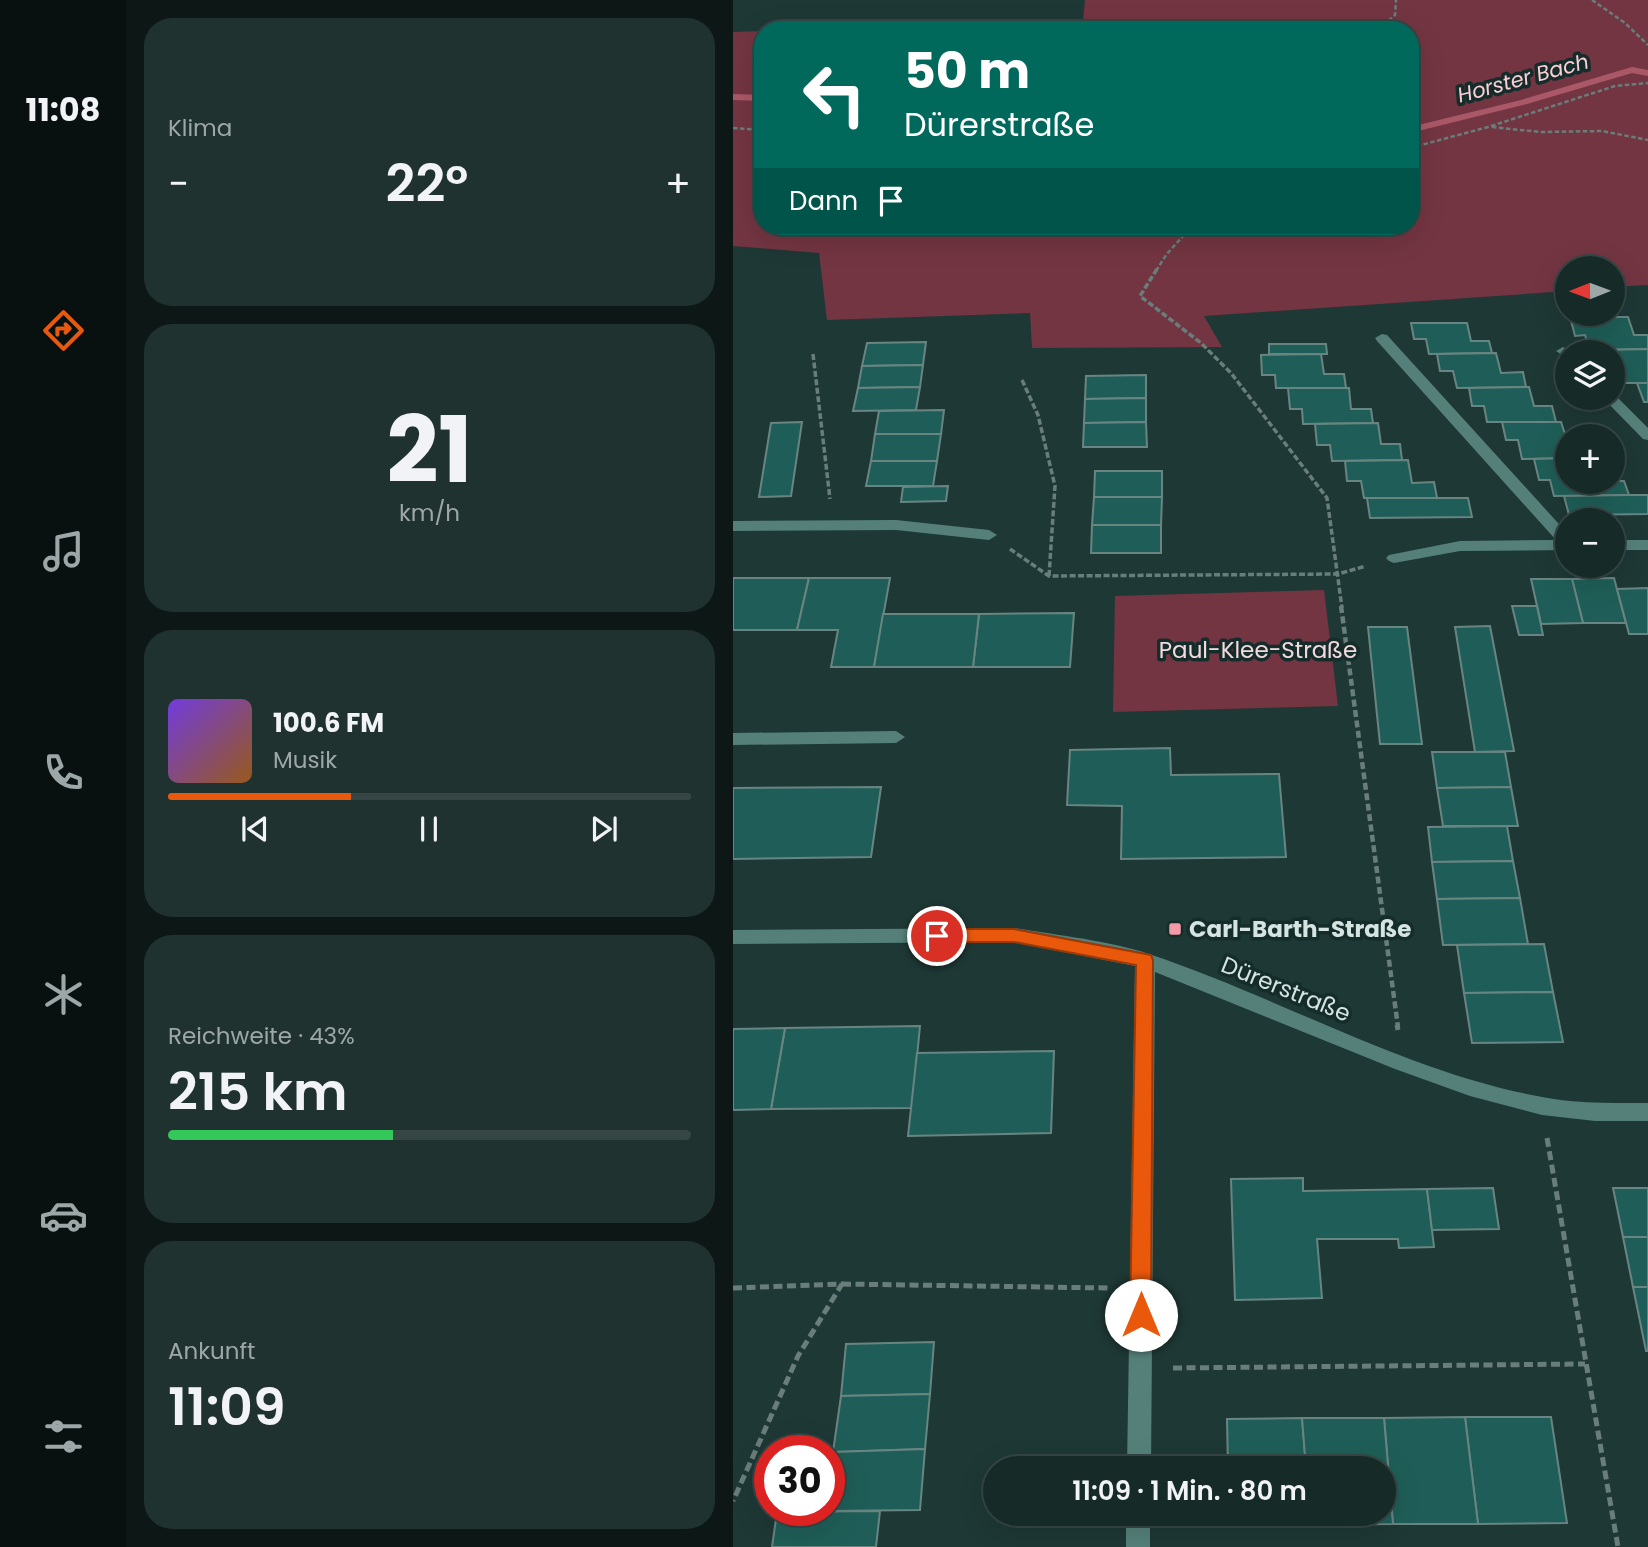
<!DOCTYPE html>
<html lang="de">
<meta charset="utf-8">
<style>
:root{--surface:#162a28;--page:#1f3230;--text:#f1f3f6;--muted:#9ea7a8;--line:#354645;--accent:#ea580c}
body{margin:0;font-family:Poppins,sans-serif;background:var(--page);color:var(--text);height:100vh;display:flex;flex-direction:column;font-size:26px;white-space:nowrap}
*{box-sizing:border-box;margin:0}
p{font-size:23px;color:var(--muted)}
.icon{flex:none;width:38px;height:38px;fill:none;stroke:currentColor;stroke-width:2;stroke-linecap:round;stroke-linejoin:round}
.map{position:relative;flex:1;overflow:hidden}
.panel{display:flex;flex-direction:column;gap:18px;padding:18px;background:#0c1716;width:607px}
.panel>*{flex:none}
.guide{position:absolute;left:21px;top:21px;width:665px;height:214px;border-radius:28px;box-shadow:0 7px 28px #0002,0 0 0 2px var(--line);background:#00695c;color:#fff;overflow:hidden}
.needle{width:46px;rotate:269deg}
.tools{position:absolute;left:822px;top:256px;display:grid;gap:14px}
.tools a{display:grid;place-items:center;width:70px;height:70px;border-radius:50%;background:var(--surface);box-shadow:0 7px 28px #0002,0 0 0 2px var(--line);font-size:35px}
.speed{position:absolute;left:21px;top:1435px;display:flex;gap:14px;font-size:35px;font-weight:700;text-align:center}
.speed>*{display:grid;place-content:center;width:91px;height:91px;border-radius:50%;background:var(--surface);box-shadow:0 7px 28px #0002,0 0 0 2px var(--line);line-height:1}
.speed .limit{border:10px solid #d22;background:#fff;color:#111}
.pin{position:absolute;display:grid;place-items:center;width:60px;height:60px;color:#fff;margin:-30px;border:4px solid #fff;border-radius:50%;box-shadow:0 2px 7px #0007}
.me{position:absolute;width:77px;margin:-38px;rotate:0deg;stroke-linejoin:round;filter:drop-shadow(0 0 5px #0008)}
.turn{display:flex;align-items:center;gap:24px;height:147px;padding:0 35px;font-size:32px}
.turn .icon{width:91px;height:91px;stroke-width:2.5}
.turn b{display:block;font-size:49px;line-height:60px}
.then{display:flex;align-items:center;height:66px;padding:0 35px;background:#0003;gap:14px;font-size:26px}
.big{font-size:52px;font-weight:600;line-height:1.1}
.panel .widget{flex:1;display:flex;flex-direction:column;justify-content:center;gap:10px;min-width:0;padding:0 24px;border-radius:28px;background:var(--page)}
.panel .dial{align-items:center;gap:0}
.dial b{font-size:91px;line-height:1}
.song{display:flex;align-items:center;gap:21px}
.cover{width:84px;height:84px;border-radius:10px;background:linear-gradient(135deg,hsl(260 70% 55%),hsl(30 70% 35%))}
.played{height:7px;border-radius:4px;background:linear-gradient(90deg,var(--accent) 35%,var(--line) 35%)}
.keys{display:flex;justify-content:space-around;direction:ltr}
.heat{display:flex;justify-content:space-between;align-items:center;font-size:38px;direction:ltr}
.charge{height:10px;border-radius:5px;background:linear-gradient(90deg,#34c759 43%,var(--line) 0)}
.trip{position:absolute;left:250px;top:1456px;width:413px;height:70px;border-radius:35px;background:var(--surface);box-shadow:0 7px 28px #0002,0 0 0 2px var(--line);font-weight:600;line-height:70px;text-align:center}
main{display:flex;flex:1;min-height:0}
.menu{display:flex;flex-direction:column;width:126px;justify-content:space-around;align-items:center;background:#091110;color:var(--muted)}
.menu .icon{width:49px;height:49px}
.menu .active{color:var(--accent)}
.menu b{font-size:32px;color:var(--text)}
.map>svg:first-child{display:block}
.green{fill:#733542}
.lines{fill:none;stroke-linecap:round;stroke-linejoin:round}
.stream{fill:#aa5868;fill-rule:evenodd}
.building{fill:#1f5e58;stroke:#698581;stroke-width:2}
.path-far3{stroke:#697e7b;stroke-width:2.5;stroke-dasharray:4.5 2.5;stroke-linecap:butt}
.path-far2{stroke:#697e7b;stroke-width:3.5;stroke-dasharray:6 2.5;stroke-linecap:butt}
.path-far1{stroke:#697e7b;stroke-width:4.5;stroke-dasharray:7 3.5;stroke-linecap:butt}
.path{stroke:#697e7b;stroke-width:5;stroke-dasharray:9 4.5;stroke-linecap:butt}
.minor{fill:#55807a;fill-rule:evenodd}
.route{fill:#ea580c;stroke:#983908;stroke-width:2}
.poi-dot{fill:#f39aa9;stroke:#142d2b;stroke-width:2.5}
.labels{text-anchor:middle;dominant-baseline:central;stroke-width:7;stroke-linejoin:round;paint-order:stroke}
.far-water-label{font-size:21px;font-style:italic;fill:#feced5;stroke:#142d2b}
.park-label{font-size:23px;fill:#f2d9dd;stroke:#142d2b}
.poi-label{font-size:23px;font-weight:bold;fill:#d5e4e1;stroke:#142d2b;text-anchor:start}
.street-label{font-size:23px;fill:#d5e4e1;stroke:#142d2b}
</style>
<main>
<nav class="menu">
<b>11:08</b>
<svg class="icon active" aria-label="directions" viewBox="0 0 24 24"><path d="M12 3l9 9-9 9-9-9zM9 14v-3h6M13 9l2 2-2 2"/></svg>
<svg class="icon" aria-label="music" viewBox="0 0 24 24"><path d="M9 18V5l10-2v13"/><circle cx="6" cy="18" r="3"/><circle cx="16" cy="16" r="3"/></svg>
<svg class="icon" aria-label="phone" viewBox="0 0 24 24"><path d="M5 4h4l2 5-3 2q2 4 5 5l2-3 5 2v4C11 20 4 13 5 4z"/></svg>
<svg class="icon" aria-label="climate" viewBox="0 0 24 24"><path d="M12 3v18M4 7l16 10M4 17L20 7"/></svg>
<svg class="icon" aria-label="car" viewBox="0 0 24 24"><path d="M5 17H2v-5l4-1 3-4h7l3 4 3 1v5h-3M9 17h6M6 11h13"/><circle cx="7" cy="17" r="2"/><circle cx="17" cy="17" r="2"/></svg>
<svg class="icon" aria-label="filters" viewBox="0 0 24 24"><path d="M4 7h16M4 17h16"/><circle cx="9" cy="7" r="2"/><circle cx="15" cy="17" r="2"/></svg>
</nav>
<section class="panel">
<div class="widget"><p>Klima</p>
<div class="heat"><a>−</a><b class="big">22°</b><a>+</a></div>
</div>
<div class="widget dial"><b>21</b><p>km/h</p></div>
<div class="widget">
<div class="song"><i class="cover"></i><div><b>100.6 FM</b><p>Musik</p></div></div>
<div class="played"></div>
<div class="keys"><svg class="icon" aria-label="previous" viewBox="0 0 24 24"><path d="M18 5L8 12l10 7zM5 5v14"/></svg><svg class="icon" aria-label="pause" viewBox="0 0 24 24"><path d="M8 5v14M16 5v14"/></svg><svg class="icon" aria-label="next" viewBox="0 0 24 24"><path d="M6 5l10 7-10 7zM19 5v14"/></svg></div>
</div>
<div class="widget"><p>Reichweite · 43%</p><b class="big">215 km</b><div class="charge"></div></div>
<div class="widget"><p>Ankunft</p><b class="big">11:09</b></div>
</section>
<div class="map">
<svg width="915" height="1547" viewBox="0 0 915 1547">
<rect width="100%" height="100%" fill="#1e3835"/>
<g class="green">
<polygon points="352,0 915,0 915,285 880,287 880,268 835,268 835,291 471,316 489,347 299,348 297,313 94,320 86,253 0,246 0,32 30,31 30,226 677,226 677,30 349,30"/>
<polygon points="591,590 605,706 380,712 382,596"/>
</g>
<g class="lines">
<g class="stream">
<polygon points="899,67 915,70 915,76 899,73 794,104 677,133 677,127 788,100"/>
<polygon points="0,94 30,95 30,101 0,100"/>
</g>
</g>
<g class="building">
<polygon points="837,317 895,317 901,335 915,335 915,349 856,350 852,335 842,336"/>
<polygon points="678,323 734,323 738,341 756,341 759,353 696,354 693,339 681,339"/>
<polygon points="193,342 190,365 129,366 134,343"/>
<polygon points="536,344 593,344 594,354 536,354"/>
<polygon points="915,349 915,383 891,383 886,368 880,368 880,352 870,350"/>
<polygon points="763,353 768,373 790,372 793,387 724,388 720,371 707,371 704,354"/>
<polygon points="588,354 591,374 611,374 613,388 543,388 542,375 529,375 528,355"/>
<polygon points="190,365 187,387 125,388 129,366"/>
<polygon points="413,375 413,398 352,399 353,376"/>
<polygon points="904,383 915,383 915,402 911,402"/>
<polygon points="187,387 183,410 120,411 125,388"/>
<polygon points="796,387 801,406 819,406 823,422 754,422 751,406 739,406 736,388"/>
<polygon points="555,388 616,388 618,409 638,409 640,423 570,424 569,409 557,409"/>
<polygon points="413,398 413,422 351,423 352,399"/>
<polygon points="211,410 208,434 142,434 146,411"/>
<polygon points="69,422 58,496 26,497 38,423"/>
<polygon points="413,422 414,447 350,447 351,423"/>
<polygon points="769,422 828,422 835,443 835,458 789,459 785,440 773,440"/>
<polygon points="645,423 648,444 667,444 669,460 599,461 597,445 584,445 582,424"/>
<polygon points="142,434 208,434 204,461 138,461"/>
<polygon points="835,458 835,481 891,481 896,495 821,496 817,480 806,480 801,459"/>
<polygon points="675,460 679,483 701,482 704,498 631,498 628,481 614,481 612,461"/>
<polygon points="138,461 204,461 200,486 133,486"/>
<polygon points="362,471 429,471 429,497 361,497"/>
<polygon points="215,486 213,501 168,502 170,487"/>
<polygon points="896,495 915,495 915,514 836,515 831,496"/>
<polygon points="361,497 429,497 428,525 359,525"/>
<polygon points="634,498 735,498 739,517 637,518"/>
<polygon points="359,525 428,525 428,553 358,553"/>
<polygon points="0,578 76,578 64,630 0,630"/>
<polygon points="76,578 157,578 141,667 98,667 105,630 64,630"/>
<polygon points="881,578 893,623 850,623 839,579"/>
<polygon points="798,579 839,579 850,623 808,624"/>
<polygon points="915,588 915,634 896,634 884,589"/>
<polygon points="779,606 804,606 810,635 786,635"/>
<polygon points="341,613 337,667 240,667 246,614"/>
<polygon points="150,614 246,614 240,667 141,667"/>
<polygon points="757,626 781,751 742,752 722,627"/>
<polygon points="635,627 674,627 689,744 647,744"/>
<polygon points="437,748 438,775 546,774 553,857 388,859 389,806 334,805 337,750"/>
<polygon points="699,752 772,752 778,787 704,788"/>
<polygon points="148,787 138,857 0,859 0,788"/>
<polygon points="778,787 785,826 710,826 704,788"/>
<polygon points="774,826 780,861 699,862 695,827"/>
<polygon points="780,861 787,898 704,899 699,862"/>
<polygon points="787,898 795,944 710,945 704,899"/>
<polygon points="811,944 820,992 731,993 724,945"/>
<polygon points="820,992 830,1042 739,1043 731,993"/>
<polygon points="187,1026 179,1108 38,1109 52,1028"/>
<polygon points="52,1028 38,1109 0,1110 0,1029"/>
<polygon points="321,1051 318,1133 175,1136 184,1053"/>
<polygon points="570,1178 570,1191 694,1189 701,1247 666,1248 665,1239 584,1239 589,1298 502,1300 498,1179"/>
<polygon points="760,1188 766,1229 699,1230 694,1189"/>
<polygon points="880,1188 915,1188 915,1237 890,1237"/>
<polygon points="890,1237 915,1237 915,1287 900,1287"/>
<polygon points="900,1287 915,1287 915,1351 913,1351"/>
<polygon points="201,1342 197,1394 108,1396 113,1344"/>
<polygon points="197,1394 192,1449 100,1452 108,1396"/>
<polygon points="732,1417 818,1417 834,1523 745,1524"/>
<polygon points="732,1417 745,1524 660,1524 651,1418"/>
<polygon points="569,1418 573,1468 495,1468 494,1419"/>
<polygon points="569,1418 651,1418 660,1524 576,1525 575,1514 651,1514 651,1468 573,1468"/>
<polygon points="192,1449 187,1510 93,1511 96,1510 100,1452"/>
<polygon points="147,1511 143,1547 39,1547 44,1512"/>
<polygon points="496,1514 575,1514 576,1525 496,1526"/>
</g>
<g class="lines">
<g class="path-far3">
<polyline points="859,0 892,23 915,45"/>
<polyline points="645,30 662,15 663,0"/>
<polyline points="759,127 807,132 869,131 915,140"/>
<polyline points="0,128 30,130"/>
<polyline points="677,148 755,127 882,86 915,83"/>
<polyline points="423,271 433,255 459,226"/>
</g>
<g class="path-far2">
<polyline points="424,269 407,296 468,343 498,373 594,498 609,608"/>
<polyline points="80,354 97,499"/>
<polyline points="289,380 305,415 322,486 316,576"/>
<polyline points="277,549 316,576 605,574 633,566"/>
</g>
<polyline class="path-far1" points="608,606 665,1027"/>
<g class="path">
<polyline points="664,1025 665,1030"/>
<polyline points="814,1138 885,1547"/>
<polyline points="109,1284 375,1288"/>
<polyline points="0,1288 109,1284 65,1356 0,1501"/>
<polyline points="440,1368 852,1364"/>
</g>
<g class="minor">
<polygon points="649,334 654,335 835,534 835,550 727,551 661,563 656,561 653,558 656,555 727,541 823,540 644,341 642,338"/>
<polygon points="830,347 839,352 835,352 835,359 823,351"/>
<polygon points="881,394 915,428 915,440 910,439 869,397 880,397"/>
<polygon points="163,520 256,530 264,535 256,540 163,530 0,531 0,521"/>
<rect x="880" y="540" width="35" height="10"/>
<polygon points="163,731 172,737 163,743 0,745 0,733"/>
<path d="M281 928C322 935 378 941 416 954 548 998 672 1072 809 1097 844 1104 880 1103 915 1103V1121H862L809 1115 737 1096 662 1069 422 972 418 1468H394L402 966 281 942 0 944V930Z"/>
<rect x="393" y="1514" width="24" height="33"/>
</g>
</g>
<polygon class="route" points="204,929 281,929 418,955 420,960 418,1315 415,1322 408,1325 400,1322 397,1315 403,965 281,942 204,942 198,941 196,936 198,931"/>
<rect class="poi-dot" x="435" y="922" width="14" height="14" rx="3.5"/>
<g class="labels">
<g class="far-water-label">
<text transform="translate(790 78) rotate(-15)">Horster Bach</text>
</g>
<g class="park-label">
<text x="525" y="650">Paul-Klee-Straße</text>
</g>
<g class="poi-label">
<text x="456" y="929">Carl-Barth-Straße</text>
</g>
<g class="street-label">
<text transform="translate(553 989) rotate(22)">Dürerstraße</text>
</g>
</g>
</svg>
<div class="tools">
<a><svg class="needle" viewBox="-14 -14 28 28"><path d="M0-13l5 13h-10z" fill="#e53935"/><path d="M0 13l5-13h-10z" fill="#9ea7a8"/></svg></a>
<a><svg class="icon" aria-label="layers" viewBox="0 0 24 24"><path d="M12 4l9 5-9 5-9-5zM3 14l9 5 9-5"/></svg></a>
<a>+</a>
<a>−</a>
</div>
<div class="speed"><div class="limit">30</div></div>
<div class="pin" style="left:204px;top:936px;background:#d93025"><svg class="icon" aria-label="arrive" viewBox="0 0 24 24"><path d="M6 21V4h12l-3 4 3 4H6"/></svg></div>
<svg class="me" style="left:408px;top:1315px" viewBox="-20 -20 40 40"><circle r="19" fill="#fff"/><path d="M0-13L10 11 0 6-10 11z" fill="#ea580c"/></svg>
<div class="trip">11:09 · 1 Min. · 80 m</div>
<div class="guide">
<div class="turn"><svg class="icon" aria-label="left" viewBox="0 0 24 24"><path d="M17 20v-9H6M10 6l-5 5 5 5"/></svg><div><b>50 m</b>Dürerstraße</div></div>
<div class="then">Dann<svg class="icon" aria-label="arrive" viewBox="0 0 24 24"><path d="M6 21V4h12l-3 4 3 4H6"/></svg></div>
</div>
</div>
</main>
